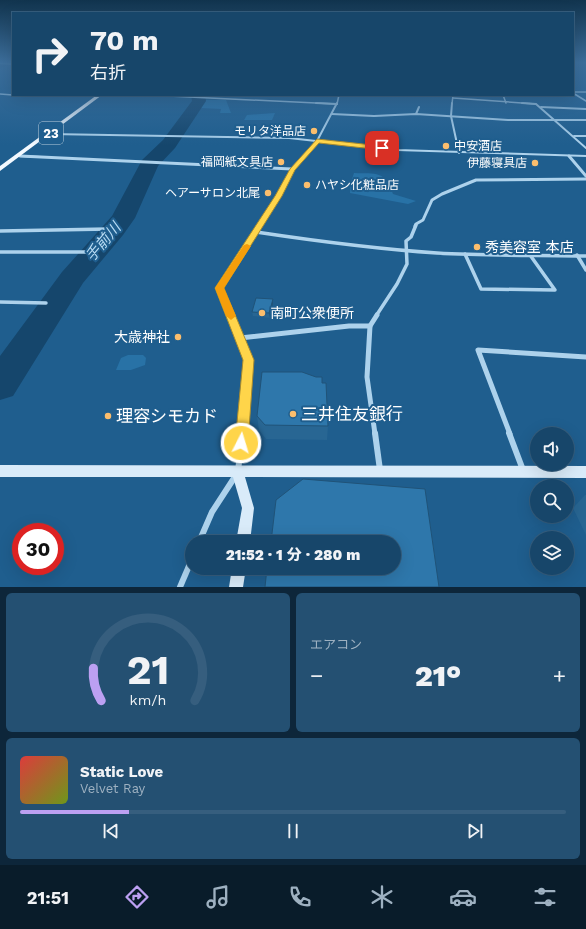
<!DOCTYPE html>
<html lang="ja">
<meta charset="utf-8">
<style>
:root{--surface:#17466a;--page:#245072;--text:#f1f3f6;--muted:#9eb1c1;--line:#365e7e;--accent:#bca0f2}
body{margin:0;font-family:"Work Sans","Noto Sans JP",sans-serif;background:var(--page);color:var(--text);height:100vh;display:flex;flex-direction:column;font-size:15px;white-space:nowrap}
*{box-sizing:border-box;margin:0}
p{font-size:13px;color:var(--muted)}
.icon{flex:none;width:22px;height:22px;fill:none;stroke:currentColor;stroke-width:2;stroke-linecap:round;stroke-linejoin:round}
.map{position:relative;height:587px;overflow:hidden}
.sheet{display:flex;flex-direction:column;gap:6px;padding:6px;background:#0d263a;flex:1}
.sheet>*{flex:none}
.hud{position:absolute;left:12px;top:12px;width:562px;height:84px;border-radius:0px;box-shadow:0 4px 16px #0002,0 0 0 1px var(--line);background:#17466a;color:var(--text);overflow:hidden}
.buttons{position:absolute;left:530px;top:427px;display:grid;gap:8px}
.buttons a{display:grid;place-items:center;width:44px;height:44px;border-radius:50%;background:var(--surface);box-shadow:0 4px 16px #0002,0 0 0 1px var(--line);font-size:20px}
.speed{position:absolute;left:12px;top:523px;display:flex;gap:8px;font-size:20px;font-weight:700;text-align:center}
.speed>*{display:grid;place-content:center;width:52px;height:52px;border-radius:50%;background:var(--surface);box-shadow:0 4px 16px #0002,0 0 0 1px var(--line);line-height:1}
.speed .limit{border:6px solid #d22;background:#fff;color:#111}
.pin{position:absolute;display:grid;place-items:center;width:34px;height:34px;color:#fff;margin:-17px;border-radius:8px;box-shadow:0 2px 6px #0006}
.me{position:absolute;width:44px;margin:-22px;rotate:5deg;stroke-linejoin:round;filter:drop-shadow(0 0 3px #0008)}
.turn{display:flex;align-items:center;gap:14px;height:84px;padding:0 12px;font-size:18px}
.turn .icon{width:52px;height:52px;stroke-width:2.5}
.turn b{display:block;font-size:28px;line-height:34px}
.big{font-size:30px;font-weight:800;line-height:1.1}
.sheet .card{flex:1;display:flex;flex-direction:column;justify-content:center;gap:6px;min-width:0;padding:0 14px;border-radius:6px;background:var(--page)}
.sheet .dial{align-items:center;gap:0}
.dial svg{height:104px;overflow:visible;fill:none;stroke:var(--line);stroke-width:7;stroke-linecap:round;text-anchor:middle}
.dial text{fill:var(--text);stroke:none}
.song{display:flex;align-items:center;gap:12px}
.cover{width:48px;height:48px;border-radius:6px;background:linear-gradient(135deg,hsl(0 70% 55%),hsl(80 70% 35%))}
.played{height:4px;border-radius:2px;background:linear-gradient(90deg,var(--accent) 20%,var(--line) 20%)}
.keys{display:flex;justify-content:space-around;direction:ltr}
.heat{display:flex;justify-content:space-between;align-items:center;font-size:22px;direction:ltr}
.sheet .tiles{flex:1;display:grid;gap:6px;grid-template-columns:1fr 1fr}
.card:last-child{grid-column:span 2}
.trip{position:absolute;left:185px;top:535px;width:216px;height:40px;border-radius:20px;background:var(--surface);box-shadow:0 4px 16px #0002,0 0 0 1px var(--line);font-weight:800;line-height:40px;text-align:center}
.tab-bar{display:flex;height:64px;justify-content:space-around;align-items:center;background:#091c2a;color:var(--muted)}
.tab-bar .icon{width:28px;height:28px}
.tab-bar .current{color:var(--accent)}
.tab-bar b{font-size:18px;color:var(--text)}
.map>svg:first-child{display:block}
.green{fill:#2872a6}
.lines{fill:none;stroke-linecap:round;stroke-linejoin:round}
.river{fill:#15466c;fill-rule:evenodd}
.street-far5{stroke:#add2ec;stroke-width:1.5}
.street-far4{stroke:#add2ec;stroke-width:2}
.street-far3{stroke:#add2ec;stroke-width:3}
.street-far2{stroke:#add2ec;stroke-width:3.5}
.street-far1{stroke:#add2ec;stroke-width:5}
.street{stroke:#add2ec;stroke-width:6}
.secondary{fill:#d9ebf9;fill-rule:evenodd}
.primary{fill:#f3f9ff;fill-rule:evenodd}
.wall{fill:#286693}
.shaded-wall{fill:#205378}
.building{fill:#2e77ab;stroke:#205378}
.route{fill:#ffd54a;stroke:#a68a30}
.slow{fill:#f59e0b}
.poi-dot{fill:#fbbe6d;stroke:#1f5e8e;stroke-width:1.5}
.labels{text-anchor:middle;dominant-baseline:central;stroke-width:4;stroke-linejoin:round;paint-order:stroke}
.far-poi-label{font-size:12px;fill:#fff;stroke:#1f5e8e;text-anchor:end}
.shield{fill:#1f5e8e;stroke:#bccfdd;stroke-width:1}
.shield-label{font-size:13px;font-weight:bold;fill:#fff}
.poi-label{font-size:14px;fill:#fff;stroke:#1f5e8e;text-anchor:start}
.water-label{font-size:15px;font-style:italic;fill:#b9dcf4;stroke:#1f5e8e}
.near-poi-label{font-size:17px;fill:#fff;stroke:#1f5e8e;text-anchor:start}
</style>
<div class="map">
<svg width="586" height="587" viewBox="0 0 586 587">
<rect width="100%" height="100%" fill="#1f5e8e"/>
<g class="green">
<polygon points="205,100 226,100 231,113 220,113 221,109 200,108"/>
<polygon points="275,113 272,120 244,120 247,115"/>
<path d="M354 173C377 174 384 170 393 194L416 201 408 204 350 193 351 182Z"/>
<polygon points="128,355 143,355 146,358 145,365 131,370 116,370 121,358"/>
</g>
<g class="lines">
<g class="river">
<polygon points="0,63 10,63 8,65 0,68"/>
<polygon points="191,95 205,95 206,101 175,148 158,166 135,218 123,235 83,283 13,396 0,400 0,356 62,272 112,216 142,160 163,140 192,101"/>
</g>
<g class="street-far5">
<polyline points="573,92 586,92"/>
<polyline points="573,93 586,101"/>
<polyline points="0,94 13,95"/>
<polyline points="148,95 337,104"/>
<polyline points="503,95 506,103"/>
<polyline points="453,98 536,104"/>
<polyline points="337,104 339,95"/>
<polyline points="452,104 453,95"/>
</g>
<g class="street-far4">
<polyline points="316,103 337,104"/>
<polyline points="452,103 451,116 459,153"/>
<polyline points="522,103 536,104 586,148"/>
<polyline points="541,107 586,109"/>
<polyline points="332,114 374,116 416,114 508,120 586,120"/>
<polyline points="416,114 419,107"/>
<polyline points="50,134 289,138 397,150 586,156"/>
<polyline points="574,136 586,136"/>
<polyline points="19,156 41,157"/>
<polyline points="303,157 317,141 337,103"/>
</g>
<g class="street-far3">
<polyline points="20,156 292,169"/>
<polyline points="569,156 586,176"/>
<polyline points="259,226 278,196 292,169 304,156"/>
<polyline points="415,226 416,224 423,220 432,200 442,194 476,180 586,179"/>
</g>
<g class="street-far2">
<polyline points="0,231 108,229"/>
<path d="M256 232C316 241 376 249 437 253 487 256 536 255 586 256"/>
<polyline points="0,252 87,252"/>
<polyline points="465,254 481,289 555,290 530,255"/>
<polyline points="577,255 586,270"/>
<polyline points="0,302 46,303"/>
<polyline points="231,316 219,288 259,225"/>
<polyline points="376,316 397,284 407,264 406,241 411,237 416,225"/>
</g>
<g class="street-far1">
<polyline points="230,315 249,360 242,434"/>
<polyline points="240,338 349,326 370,326"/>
<polyline points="375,434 367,377 370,326 377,315"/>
<polyline points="510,434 478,350 586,357"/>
</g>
<g class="street">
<polyline points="375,433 380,470"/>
<polyline points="509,433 523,470"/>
<polyline points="199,542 212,512 238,472 242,433"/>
<polyline points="180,587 192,559"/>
</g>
<g class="secondary">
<polygon points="0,63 13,63 13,65 0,64"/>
<polygon points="0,465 586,466 586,478 245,477 254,508 250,542 236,542 242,508 233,477 0,477"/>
<polygon points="232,568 246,568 243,587 229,587"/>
</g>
<polygon class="primary" points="97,95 102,95 0,171 0,166"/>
</g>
<g class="wall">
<polygon points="273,304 270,318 253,316 252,312"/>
<polygon points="322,383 328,426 327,440 266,439 259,430 257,416"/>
<polygon points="585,495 586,495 586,535 573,508"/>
</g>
<polygon class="shaded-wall" points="273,299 273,304 270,318 269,313"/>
<g class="building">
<polygon points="256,298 273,299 269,313 252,312"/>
<polygon points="262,372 302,372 316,377 322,377 322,383 326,383 328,426 265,425 257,416"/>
<polygon points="303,479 425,489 439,587 265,587 267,568 394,568 394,542 271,542 276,500"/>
</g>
<linearGradient id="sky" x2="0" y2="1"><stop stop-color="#11344e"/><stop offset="0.43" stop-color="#3c6e9b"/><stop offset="1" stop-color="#3c6e9b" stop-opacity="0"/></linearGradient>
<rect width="586" height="145" fill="url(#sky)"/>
<polygon class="route" points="317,139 382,146 384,148 382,150 319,143 295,170 282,196 224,288 254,360 248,443 246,447 241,449 237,447 235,443 243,360 215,288 275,196 290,169"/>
<polygon class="slow" points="247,244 251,246 224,288 236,316 231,320 226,316 215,288 244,245"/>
<g class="poi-dot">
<circle cx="314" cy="131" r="4"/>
<circle cx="446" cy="146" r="4"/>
<circle cx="281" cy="162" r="4"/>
<circle cx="535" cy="163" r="4"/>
<circle cx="307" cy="185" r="4"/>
<circle cx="268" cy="193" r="4"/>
<circle cx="477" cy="247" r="4"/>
<circle cx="262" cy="313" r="4"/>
<circle cx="178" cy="337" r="4"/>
<circle cx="293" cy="414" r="4"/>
<circle cx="108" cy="416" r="4"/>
</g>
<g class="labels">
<g class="far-poi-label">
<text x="306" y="131">モリタ洋品店</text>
<text x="454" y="146" text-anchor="start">中安酒店</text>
<text x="273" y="162">福岡紙文具店</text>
<text x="527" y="163">伊藤寝具店</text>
<text x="315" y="185" text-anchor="start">ハヤシ化粧品店</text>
<text x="260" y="193">ヘアーサロン北尾</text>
</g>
<rect class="shield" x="39" y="122" width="24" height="22" rx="3"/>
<g class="shield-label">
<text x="51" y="133">23</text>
</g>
<g class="poi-label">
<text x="485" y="247">秀美容室 本店</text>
<text x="270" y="313">南町公衆便所</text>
<text x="170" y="337" text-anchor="end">大歳神社</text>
</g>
<g class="water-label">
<text transform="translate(103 242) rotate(-50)">手前川</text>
</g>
<g class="near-poi-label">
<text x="301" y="414">三井住友銀行</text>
<text x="116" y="416">理容シモカド</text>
</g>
</g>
</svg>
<div class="buttons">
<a><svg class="icon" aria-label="sound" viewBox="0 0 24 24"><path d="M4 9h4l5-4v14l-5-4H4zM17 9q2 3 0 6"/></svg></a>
<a><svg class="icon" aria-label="search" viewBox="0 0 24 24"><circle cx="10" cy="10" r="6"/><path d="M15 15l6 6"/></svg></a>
<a><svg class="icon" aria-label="layers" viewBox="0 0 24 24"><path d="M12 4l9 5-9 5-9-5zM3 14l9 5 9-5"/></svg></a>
</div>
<div class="speed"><div class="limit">30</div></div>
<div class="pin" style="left:382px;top:148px;background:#d93025"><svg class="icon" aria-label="arrive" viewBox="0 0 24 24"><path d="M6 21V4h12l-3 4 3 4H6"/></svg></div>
<svg class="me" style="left:241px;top:443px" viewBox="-20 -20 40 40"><circle r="17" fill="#ffd54a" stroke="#fff" stroke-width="3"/><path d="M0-11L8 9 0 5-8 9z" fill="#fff"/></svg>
<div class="trip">21:52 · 1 分 · 280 m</div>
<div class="hud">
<div class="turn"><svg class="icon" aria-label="right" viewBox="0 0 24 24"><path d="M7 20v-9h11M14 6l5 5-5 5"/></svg><div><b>70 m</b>右折</div></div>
</div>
</div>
<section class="sheet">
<div class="tiles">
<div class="card dial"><svg viewBox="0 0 100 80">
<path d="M14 69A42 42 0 1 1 86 69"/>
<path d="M14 69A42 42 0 0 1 8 44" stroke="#bca0f2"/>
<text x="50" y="56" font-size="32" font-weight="700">21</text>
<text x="50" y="72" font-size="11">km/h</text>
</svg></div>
<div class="card"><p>エアコン</p>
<div class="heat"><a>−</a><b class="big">21°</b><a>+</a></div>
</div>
<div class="card">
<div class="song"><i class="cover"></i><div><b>Static Love</b><p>Velvet Ray</p></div></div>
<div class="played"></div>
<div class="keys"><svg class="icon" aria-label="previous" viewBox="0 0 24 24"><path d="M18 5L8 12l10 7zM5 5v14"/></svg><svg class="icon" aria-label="pause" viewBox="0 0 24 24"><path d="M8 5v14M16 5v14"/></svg><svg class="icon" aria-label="next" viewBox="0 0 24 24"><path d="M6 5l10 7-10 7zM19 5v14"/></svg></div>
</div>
</div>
</section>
<nav class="tab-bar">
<b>21:51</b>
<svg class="icon current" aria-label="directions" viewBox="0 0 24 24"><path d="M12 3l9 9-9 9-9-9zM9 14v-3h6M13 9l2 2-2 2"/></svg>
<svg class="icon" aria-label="music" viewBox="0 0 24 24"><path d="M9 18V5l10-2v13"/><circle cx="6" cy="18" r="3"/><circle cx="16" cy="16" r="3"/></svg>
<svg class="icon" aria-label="phone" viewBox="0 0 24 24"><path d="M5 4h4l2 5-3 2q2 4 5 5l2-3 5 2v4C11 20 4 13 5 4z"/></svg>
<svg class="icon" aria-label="climate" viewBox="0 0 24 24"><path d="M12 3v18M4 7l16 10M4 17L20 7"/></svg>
<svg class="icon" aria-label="car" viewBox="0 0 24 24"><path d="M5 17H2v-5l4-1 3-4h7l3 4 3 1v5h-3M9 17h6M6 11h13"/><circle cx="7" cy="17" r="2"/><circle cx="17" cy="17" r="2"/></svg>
<svg class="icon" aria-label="filters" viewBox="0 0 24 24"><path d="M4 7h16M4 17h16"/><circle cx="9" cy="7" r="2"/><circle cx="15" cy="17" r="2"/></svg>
</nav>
